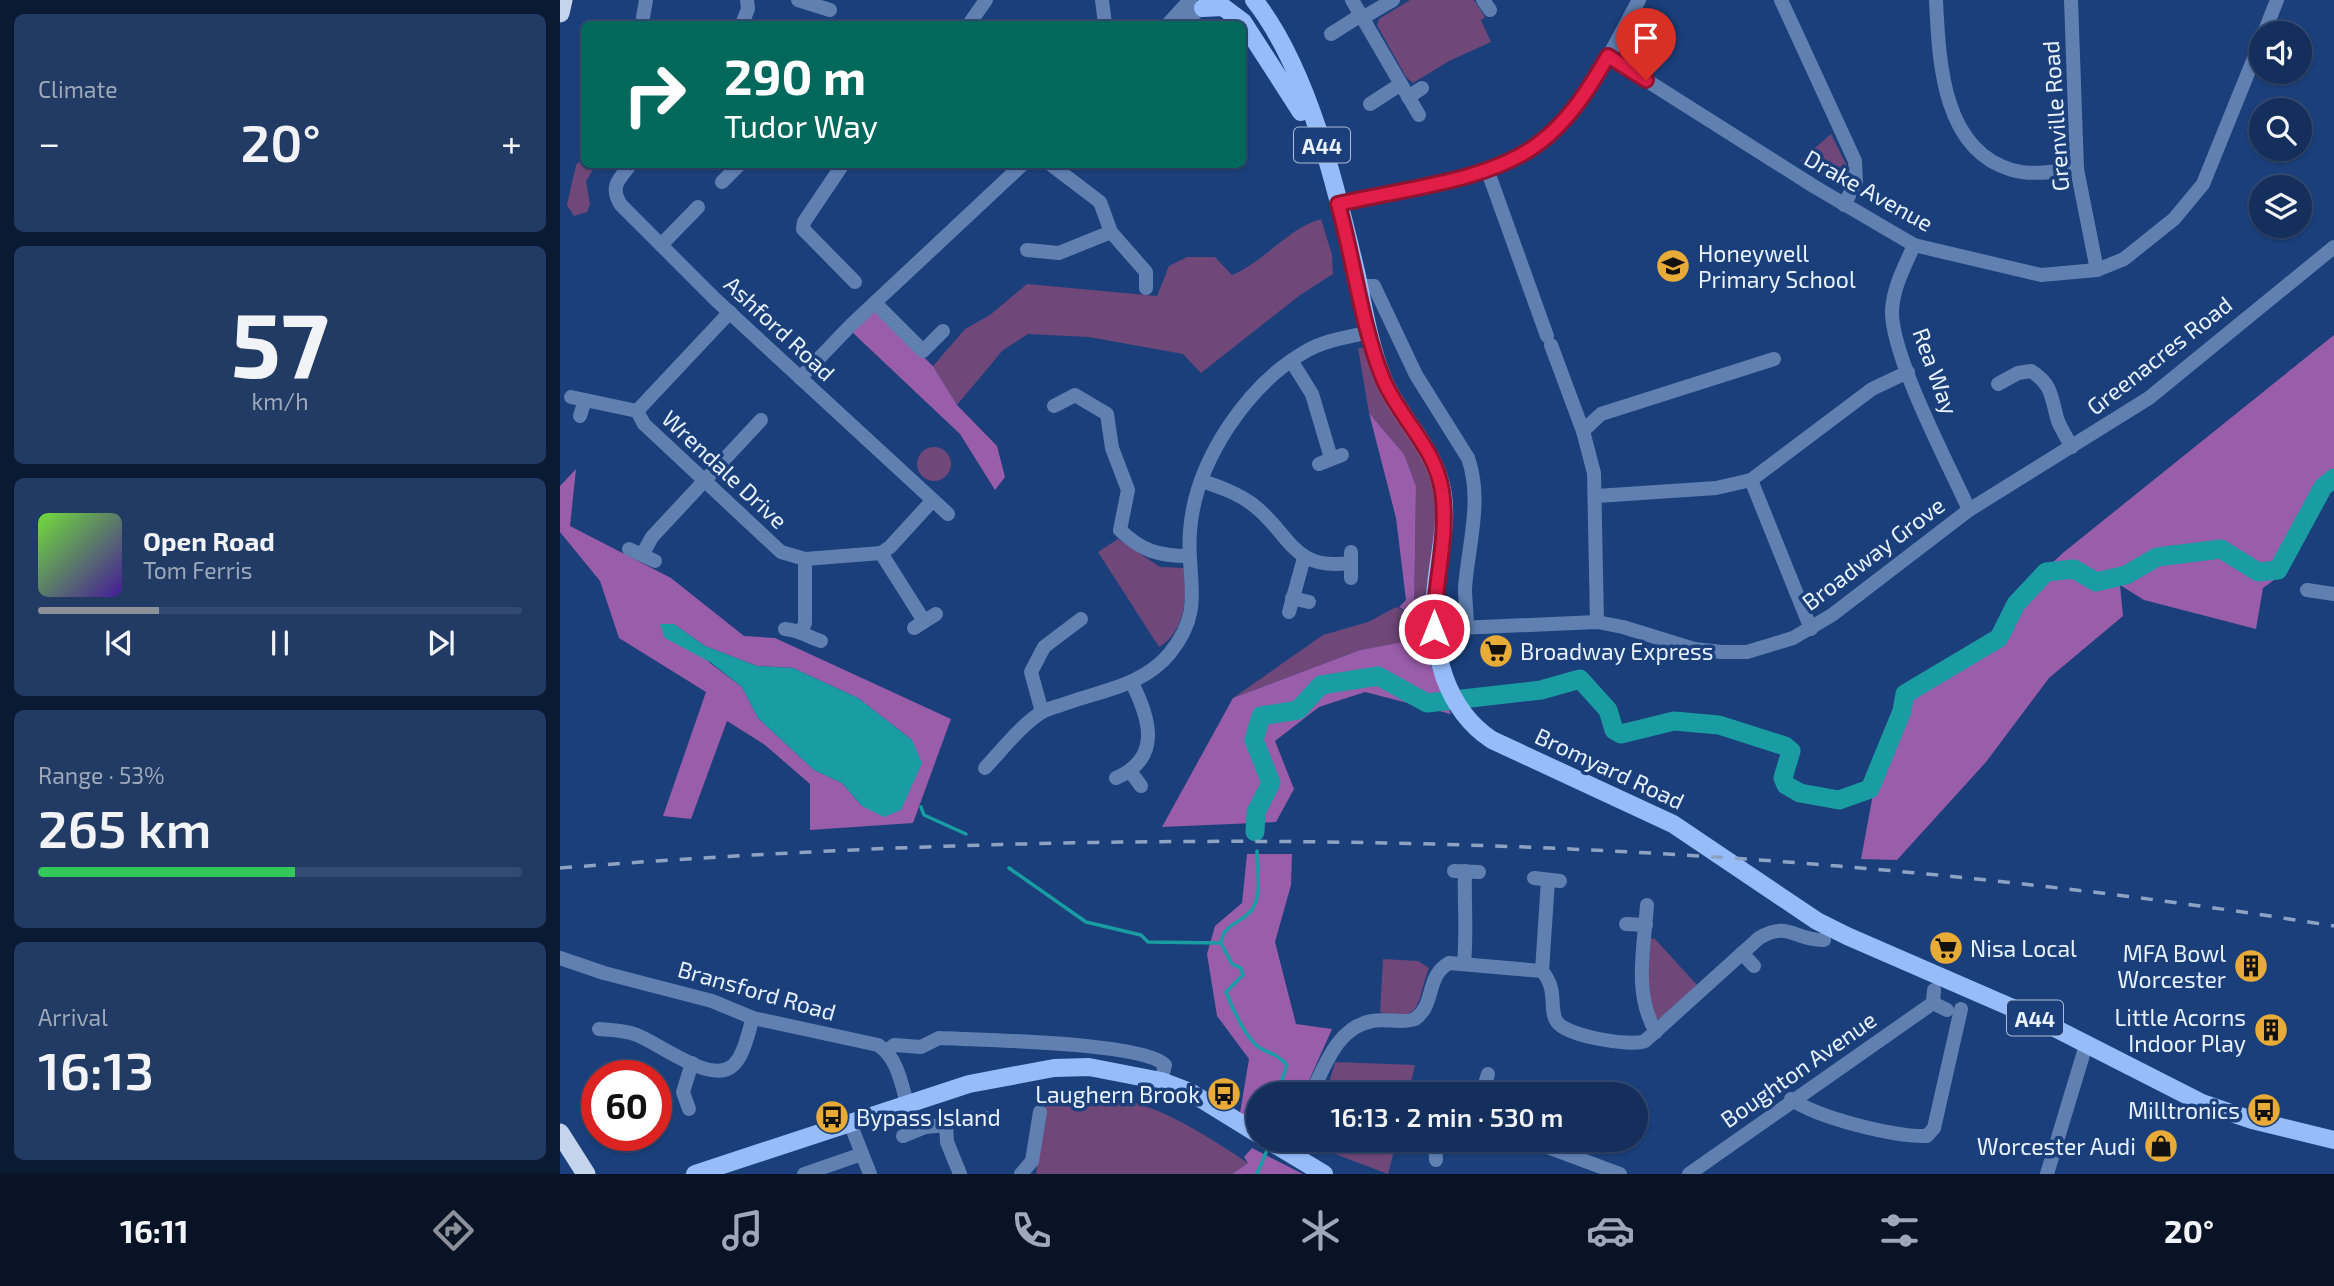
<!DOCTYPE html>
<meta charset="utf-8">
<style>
:root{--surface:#142f5c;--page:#213b65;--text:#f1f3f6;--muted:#9da9bb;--line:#334a72;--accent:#8c9099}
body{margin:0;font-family:"Exo 2",sans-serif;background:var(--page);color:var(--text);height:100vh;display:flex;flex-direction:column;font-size:26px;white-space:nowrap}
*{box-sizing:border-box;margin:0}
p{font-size:23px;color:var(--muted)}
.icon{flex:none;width:38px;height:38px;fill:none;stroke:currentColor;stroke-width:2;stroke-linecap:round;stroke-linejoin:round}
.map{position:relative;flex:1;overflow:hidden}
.side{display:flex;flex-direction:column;gap:14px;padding:14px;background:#0b1a33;width:560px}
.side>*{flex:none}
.top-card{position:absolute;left:21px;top:21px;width:665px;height:147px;border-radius:10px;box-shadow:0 2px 5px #0004,0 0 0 2px var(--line);background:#00695c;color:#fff;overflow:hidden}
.buttons{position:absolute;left:1689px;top:21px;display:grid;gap:14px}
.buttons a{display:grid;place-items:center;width:63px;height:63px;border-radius:50%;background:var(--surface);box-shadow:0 2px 5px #0004,0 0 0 2px var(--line);font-size:35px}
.speed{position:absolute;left:21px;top:1060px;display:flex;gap:14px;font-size:35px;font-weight:700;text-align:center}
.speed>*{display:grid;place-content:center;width:91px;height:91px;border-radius:50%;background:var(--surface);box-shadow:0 2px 5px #0004,0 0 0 2px var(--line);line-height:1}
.speed .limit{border:10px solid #d22;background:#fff;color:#111}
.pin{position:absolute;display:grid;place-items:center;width:60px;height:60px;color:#fff;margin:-72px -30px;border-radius:50% 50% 50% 0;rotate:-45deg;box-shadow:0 0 7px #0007}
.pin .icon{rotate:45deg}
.me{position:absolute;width:77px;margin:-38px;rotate:0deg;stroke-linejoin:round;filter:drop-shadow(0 0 5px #0008)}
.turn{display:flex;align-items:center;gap:24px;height:147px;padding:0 28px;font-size:32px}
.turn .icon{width:91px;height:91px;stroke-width:2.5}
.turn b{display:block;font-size:49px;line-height:60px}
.big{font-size:52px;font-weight:600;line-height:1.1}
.side .tile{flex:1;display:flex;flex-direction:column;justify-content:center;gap:10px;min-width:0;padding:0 24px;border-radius:10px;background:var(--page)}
.side .dial{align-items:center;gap:0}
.dial b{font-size:91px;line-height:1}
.song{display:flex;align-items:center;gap:21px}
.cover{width:84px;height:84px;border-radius:10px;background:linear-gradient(135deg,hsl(100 70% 55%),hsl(260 70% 35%))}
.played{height:7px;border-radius:4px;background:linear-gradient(90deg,var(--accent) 25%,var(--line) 25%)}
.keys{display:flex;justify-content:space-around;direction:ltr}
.heat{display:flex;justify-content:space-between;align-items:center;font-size:38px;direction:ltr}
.charge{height:10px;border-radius:5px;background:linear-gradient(90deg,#34c759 53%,var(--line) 0)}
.trip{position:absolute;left:686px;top:1082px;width:402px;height:70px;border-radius:35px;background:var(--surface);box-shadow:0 2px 5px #0004,0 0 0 2px var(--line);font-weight:600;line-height:70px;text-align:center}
.tab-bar{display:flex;height:112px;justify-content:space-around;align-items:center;background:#081325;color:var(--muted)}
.tab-bar .icon{width:49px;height:49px}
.tab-bar .active{color:var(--accent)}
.tab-bar b{font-size:32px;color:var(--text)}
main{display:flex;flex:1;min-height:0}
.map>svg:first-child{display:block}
.green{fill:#6f4779}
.forest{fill:#995da9;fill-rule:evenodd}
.water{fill:#199da2}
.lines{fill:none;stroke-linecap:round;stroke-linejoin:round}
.stream{stroke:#199da2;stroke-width:3.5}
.river{stroke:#199da2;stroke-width:19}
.minor{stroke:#6080b2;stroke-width:14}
.major{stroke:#96bdfa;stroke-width:18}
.highway{stroke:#c5d4ed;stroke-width:19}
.rail{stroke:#8da3c4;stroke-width:3.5;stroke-dasharray:12 12;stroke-linecap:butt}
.route-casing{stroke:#92132f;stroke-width:18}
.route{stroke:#e11d48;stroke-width:12}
.labels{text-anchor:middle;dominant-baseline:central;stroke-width:7;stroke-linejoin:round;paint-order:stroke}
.shield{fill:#1a3f7a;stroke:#aabcd7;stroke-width:2}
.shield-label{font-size:21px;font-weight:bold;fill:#e7f1ff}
.street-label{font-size:23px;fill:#e7f1ff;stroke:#1a3f7a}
.poi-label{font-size:23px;fill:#e7f1ff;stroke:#1a3f7a;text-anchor:end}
</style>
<main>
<section class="side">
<div class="tile"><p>Climate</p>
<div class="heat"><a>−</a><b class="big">20°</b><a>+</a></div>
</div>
<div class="tile dial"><b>57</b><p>km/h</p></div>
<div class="tile">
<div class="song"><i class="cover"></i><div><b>Open Road</b><p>Tom Ferris</p></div></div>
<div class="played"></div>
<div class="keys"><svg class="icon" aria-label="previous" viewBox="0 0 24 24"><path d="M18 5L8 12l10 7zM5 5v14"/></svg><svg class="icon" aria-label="pause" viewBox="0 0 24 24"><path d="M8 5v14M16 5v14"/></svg><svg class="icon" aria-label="next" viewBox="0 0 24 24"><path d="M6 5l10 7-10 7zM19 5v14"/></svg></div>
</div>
<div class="tile"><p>Range · 53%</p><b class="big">265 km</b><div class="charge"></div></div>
<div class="tile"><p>Arrival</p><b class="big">16:13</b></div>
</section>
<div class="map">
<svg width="1774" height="1174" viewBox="0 0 1774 1174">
<rect width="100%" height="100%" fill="#1a3f7a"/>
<g class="green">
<polygon points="850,0 914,0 925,17 921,20 931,42 889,61 853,83 846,77 817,25 819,19"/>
<polygon points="1271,134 1289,170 1283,182 1270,181 1240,161"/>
<polygon points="24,157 24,164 36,165 26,181 30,204 27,212 14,216 7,205 16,165"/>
<path d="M761 219 772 255 773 274 740 295 641 373 623 354 529 337 468 334 443 350 397 405 373 366 405 329 430 315 467 284 597 296 609 266 627 257H655L672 275C705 261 727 229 761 219Z"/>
<polygon points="798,348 806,348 865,453 877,490 878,529 864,639 800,650 673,698 763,635 808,622 836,607 854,614 856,486 844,454 809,413"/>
<circle cx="374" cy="464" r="17"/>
<path d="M558 539 600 567 624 568C627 596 626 631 599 647L538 552Z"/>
<polygon points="1090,938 1095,939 1137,985 1101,1019 1095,1018 1087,994"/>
<path d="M823 959 858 961 869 968C857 997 864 1026 820 1012Z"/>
<polygon points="775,1062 855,1065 848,1094 766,1094"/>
<path d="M534 1091C600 1106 632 1126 688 1163L672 1174H476L487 1096Z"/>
<polygon points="768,1139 837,1139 828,1174 775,1154"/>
</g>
<g class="forest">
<polygon points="314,310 373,366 397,405 437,446 445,477 435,490 400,434 292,332"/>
<polygon points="1774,335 1774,487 1749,519 1721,575 1703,588 1696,629 1584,600 1560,585 1563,616 1489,678 1426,762 1337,860 1301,859 1316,778 1345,694 1438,638 1451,601 1504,552"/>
<polygon points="809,413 844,454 856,486 854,615 839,607 846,600 836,518"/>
<path d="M16 469 10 526 111 578 184 636 215 638 391 719 353 823 250 830V784L205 745 167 721 131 819 103 816 146 692 59 638 40 581 0 532V486ZM114 624 145 646 197 666 233 668 298 698 352 740 302 806 282 783 254 770 198 718 182 687 150 663Z"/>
<polygon points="860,639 891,714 805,692 759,707 715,741 734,789 716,822 602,827 673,698 800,650"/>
<polygon points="687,854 732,854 731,885 715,942 736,1024 772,1029 743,1094 698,1094 698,1122 680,1113 689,1059 657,1016 647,954 655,926 682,903"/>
<polygon points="692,1148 743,1174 672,1174 688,1163 684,1157"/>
</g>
<polygon class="water" points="100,624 114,624 145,646 197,666 233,668 298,698 352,740 362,763 341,810 324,817 302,806 282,783 254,770 198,718 182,687 150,662 105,638"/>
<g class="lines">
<g class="stream">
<polyline points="361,807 364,815 406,834"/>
<path d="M697 851C697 868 702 893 693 908 684 923 663 923 661 943L672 964 681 968 683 975 666 992C672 1007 686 1039 700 1048 712 1055 714 1052 727 1065L717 1094"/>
<polyline points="449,868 526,922 581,935 588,942 661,943"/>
<polyline points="697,1174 708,1148"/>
</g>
<polyline class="river" points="695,832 696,812 711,783 694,740 701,716 738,710 761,685 818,676 867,703 981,690 1020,679 1048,710 1054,730 1061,734 1114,721 1159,725 1225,746 1231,751 1223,778 1226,785 1240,793 1279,800 1310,789 1342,711 1345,694 1439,638 1456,604 1486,572 1514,569 1536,582 1566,575 1597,557 1661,549 1698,572 1718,570 1763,487 1774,478"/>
<g class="minor">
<polyline points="238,0 270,10"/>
<polyline points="542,0 545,24"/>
<polyline points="792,0 859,115"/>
<polyline points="923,0 930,10"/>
<polyline points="1221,0 1295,161 1296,182 1284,205"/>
<path d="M1376 0C1379 61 1382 150 1452 170 1473 176 1496 171 1517 169"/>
<polyline points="1511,0 1517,169 1537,270"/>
<polyline points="83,17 86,0"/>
<polyline points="804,17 833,0"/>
<polyline points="182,24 188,9 187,0"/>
<polyline points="409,24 426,0"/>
<polyline points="608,24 630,0"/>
<polyline points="619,24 650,3"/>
<polyline points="1704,33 1717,0"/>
<polyline points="771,34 801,15"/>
<polyline points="1048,56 1255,187 1354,245 1481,275 1537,270 1564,259 1614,219 1643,184 1701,41"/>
<polyline points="848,97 862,88"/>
<polyline points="810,104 841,84"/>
<path d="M71 164C59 179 49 187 61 205L156 300 388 514"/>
<polyline points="283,164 244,222 243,229 295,282"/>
<polyline points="490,164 540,202 551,232 586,272 586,288"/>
<polyline points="927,169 987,336"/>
<polyline points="162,182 180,164"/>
<path d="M778 204C859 185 957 179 1013 111 1040 78 1058 37 1079 0"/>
<polyline points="101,245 138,207"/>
<path d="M1354 245C1345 266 1333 287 1332 311 1331 356 1389 465 1409 510"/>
<polyline points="467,250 499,253 551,232"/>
<path d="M799 286H814L856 375 908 458C923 500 908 546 905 588 905 601 907 614 907 627"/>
<polyline points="315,303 363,351 383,331"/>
<polyline points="991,345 1023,431 1034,473 1037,622"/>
<polyline points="732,362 752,394 771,458"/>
<polyline points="240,378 292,324 463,164"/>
<path d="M1438 384 1458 373 1471 371C1492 384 1491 396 1497 418 1500 428 1507 438 1512 447"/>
<polyline points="11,397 77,411"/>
<path d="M494 406 515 395 547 414 552 448 568 490 560 530C581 551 600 556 628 556"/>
<polyline points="77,411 84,424 221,552 245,559 321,553 330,547 372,501"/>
<polyline points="77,411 170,312"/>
<polyline points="20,416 25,400"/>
<polyline points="1023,431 1041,414 1214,359"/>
<polyline points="759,464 782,455"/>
<polyline points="1191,480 1251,629"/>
<path d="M642 481C660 487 677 493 692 504 730 532 731 571 789 563"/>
<polyline points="1037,496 1156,488 1191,480 1312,389 1348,372"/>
<polyline points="69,549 95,561"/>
<polyline points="321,553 364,621"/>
<polyline points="82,555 92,537 201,420"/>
<polyline points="791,578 791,552"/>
<polyline points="1747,590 1774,594"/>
<polyline points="732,598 749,602"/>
<polyline points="729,612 744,558"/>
<polyline points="354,628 376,614"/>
<path d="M225 629C244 631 246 637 261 641"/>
<polyline points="875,629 1037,622 1063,627 1134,649 1162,652 1187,652 1233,638 1272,615 1409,510 1589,398 1774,247"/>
<polyline points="242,630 245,623 245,559"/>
<polyline points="482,712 471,672 484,647 521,619"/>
<path d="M425 768C442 750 461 725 482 712 489 708 499 706 507 703 544 690 584 685 610 653 646 608 626 580 630 531 635 462 687 384 748 350 766 340 789 337 809 332"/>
<polyline points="570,771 581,786"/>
<path d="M556 778C602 758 590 719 572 683"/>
<polyline points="894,871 919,872"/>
<polyline points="974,878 1000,881"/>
<path d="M1087 905C1084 949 1073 993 1096 1032"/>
<polyline points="1066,924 1086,925"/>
<polyline points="1182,953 1194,966"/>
<path d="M0 958 44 973 152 1001 193 1018 318 1045C337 1057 341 1082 347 1103"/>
<path d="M904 963C907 932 904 903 905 871"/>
<polyline points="982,971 988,880"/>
<polyline points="1374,990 1373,1003 1387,1010"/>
<path d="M39 1029C52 1030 65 1030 77 1035 98 1043 149 1083 171 1067 184 1058 188 1032 193 1018"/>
<path d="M327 1051 334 1045 361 1047 379 1038C419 1040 582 1042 605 1065L601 1081"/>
<path d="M751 1094C765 1066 777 1027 812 1021 826 1018 841 1024 855 1019 876 1004 865 977 889 963L982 971C999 991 988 1009 997 1022 1007 1036 1070 1047 1085 1041L1199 938C1229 920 1235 941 1264 940"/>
<polyline points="922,1094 928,1074"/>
<path d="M1231 1099C1258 1118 1334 1137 1367 1136L1374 1128 1401 1009"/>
<polyline points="129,1109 123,1092 132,1063"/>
<polyline points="290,1123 310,1174"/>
<polyline points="386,1125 387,1142 400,1174"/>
<polyline points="343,1136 365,1127 386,1125 395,1118 426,1118"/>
<polyline points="875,1139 876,1160"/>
<polyline points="966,1139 1060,1174"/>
<polyline points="732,1156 740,1139"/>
<polyline points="244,1174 302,1154"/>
<polyline points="461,1174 472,1161 480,1112"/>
<polyline points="1129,1174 1373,1003"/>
<polyline points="1487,1174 1526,1045"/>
</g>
<g class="major">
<path d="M694 0C749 69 777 191 797 276 804 310 810 346 823 379 839 417 871 444 881 485 890 522 877 559 875 596 870 650 886 710 932 740L1113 824 1257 921 1287 936 1471 1016 1642 1103 1692 1120 1774 1140"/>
<polyline points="643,8 663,7 683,22 741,112"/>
<polyline points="706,1139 764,1174"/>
<polyline points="135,1174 409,1084 494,1068 529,1067 601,1081 630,1092 698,1134"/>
</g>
<g class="highway">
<polyline points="0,13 3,0"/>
<polyline points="0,1133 26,1174"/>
</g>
<path class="rail" d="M0 868C591 822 1188 832 1774 926"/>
</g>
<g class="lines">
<g class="route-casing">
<path id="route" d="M874 629C874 583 889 537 882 491 875 447 840 419 823 379 801 324 794 261 778 204 840 189 927 182 978 144 1009 121 1029 89 1048 56L1086 80"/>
</g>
<use href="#route" class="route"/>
</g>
<defs>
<g id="school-disc" transform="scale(1.75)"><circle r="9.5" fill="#e8ab37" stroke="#1a3f7a"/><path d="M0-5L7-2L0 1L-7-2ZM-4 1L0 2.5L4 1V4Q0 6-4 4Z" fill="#111"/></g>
<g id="supermarket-disc" transform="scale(1.75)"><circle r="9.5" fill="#e8ab37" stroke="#1a3f7a"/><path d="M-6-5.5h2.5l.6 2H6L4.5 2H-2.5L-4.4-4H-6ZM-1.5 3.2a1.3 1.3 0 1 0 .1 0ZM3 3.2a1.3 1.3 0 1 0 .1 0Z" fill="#111"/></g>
<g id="building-disc" transform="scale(1.75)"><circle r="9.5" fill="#e8ab37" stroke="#1a3f7a"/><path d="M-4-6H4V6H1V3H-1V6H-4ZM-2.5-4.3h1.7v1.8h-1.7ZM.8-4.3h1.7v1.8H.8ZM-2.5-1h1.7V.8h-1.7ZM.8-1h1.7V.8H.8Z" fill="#111"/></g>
<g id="bus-disc" transform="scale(1.75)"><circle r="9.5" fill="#e8ab37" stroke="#1a3f7a"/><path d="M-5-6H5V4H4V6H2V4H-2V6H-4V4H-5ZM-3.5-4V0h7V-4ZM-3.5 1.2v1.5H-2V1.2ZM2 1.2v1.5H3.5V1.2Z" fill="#111"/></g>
<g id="shop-disc" transform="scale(1.75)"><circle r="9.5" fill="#e8ab37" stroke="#1a3f7a"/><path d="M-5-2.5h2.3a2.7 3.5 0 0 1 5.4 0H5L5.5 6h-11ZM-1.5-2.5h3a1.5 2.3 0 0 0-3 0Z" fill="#111"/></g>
</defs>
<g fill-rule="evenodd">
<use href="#school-disc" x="1113" y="266"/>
<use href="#supermarket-disc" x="936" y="651"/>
<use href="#supermarket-disc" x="1386" y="948"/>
<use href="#building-disc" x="1691" y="966"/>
<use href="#building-disc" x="1711" y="1030"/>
<use href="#bus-disc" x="664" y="1094"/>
<use href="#bus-disc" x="1704" y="1110"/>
<use href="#bus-disc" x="272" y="1117"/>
<use href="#shop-disc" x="1601" y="1146"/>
</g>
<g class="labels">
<g class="shield">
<rect x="734" y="127.5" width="56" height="35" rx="5"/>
<rect x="1447" y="1000.5" width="56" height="35" rx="5"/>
</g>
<g class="shield-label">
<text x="762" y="145">A44</text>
<text x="1475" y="1018">A44</text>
</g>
<g class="street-label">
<text transform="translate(1495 116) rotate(-94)">Grenville Road</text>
<text transform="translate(1309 190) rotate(29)">Drake Avenue</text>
<text transform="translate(220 328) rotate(43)">Ashford Road</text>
<text transform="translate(1599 355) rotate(-38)">Greenacres Road</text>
<text transform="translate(1376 371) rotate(70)">Rea Way</text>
<text transform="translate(165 469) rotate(43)">Wrendale Drive</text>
<text transform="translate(1313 553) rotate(-37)">Broadway Grove</text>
<text transform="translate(1050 768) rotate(25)">Bromyard Road</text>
<text transform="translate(197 990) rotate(16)">Bransford Road</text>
<text transform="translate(1238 1069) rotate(-35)">Boughton Avenue</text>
</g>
<g class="poi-label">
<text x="1138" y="253" text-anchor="start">Honeywell<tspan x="1138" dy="26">Primary School</tspan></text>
<text x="960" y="651" text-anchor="start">Broadway Express</text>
<text x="1410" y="948" text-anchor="start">Nisa Local</text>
<text x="1666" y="953">MFA Bowl<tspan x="1666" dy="26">Worcester</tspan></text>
<text x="1686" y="1017">Little Acorns<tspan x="1686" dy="26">Indoor Play</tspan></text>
<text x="640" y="1094">Laughern Brook</text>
<text x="1680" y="1110">Milltronics</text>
<text x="296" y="1117" text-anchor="start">Bypass Island</text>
<text x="1576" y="1146">Worcester Audi</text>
</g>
</g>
</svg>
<div class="buttons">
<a><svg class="icon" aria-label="sound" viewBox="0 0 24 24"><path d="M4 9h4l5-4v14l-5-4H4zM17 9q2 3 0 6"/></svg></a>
<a><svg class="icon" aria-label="search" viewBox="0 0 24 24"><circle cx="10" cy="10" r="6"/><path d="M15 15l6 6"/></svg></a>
<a><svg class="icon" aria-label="layers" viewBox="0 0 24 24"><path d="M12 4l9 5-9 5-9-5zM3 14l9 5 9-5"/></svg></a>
</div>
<div class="speed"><div class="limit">60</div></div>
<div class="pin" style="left:1086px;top:80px;background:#d93025"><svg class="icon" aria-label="arrive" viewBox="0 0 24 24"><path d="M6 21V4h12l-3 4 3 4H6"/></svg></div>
<svg class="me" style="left:874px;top:629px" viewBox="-20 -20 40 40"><circle r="17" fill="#e11d48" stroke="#fff" stroke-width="3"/><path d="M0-11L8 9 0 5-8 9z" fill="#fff"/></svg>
<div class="trip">16:13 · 2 min · 530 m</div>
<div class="top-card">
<div class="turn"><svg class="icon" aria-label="right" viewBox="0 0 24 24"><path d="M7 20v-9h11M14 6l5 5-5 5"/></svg><div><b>290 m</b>Tudor Way</div></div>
</div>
</div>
</main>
<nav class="tab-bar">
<b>16:11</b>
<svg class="icon active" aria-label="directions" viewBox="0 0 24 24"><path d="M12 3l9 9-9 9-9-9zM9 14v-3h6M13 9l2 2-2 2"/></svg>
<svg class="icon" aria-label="music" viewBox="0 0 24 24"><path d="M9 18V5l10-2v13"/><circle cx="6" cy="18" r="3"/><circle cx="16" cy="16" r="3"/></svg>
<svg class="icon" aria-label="phone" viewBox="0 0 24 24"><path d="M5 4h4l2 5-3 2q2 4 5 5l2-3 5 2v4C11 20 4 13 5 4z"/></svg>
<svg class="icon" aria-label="climate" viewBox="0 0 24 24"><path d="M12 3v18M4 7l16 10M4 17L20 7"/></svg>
<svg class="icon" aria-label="car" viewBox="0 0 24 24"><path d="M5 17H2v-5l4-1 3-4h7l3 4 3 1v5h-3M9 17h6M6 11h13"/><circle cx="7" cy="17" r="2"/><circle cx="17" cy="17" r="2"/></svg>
<svg class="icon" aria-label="filters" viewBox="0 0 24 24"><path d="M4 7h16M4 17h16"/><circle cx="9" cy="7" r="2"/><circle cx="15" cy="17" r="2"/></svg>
<b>20°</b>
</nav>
